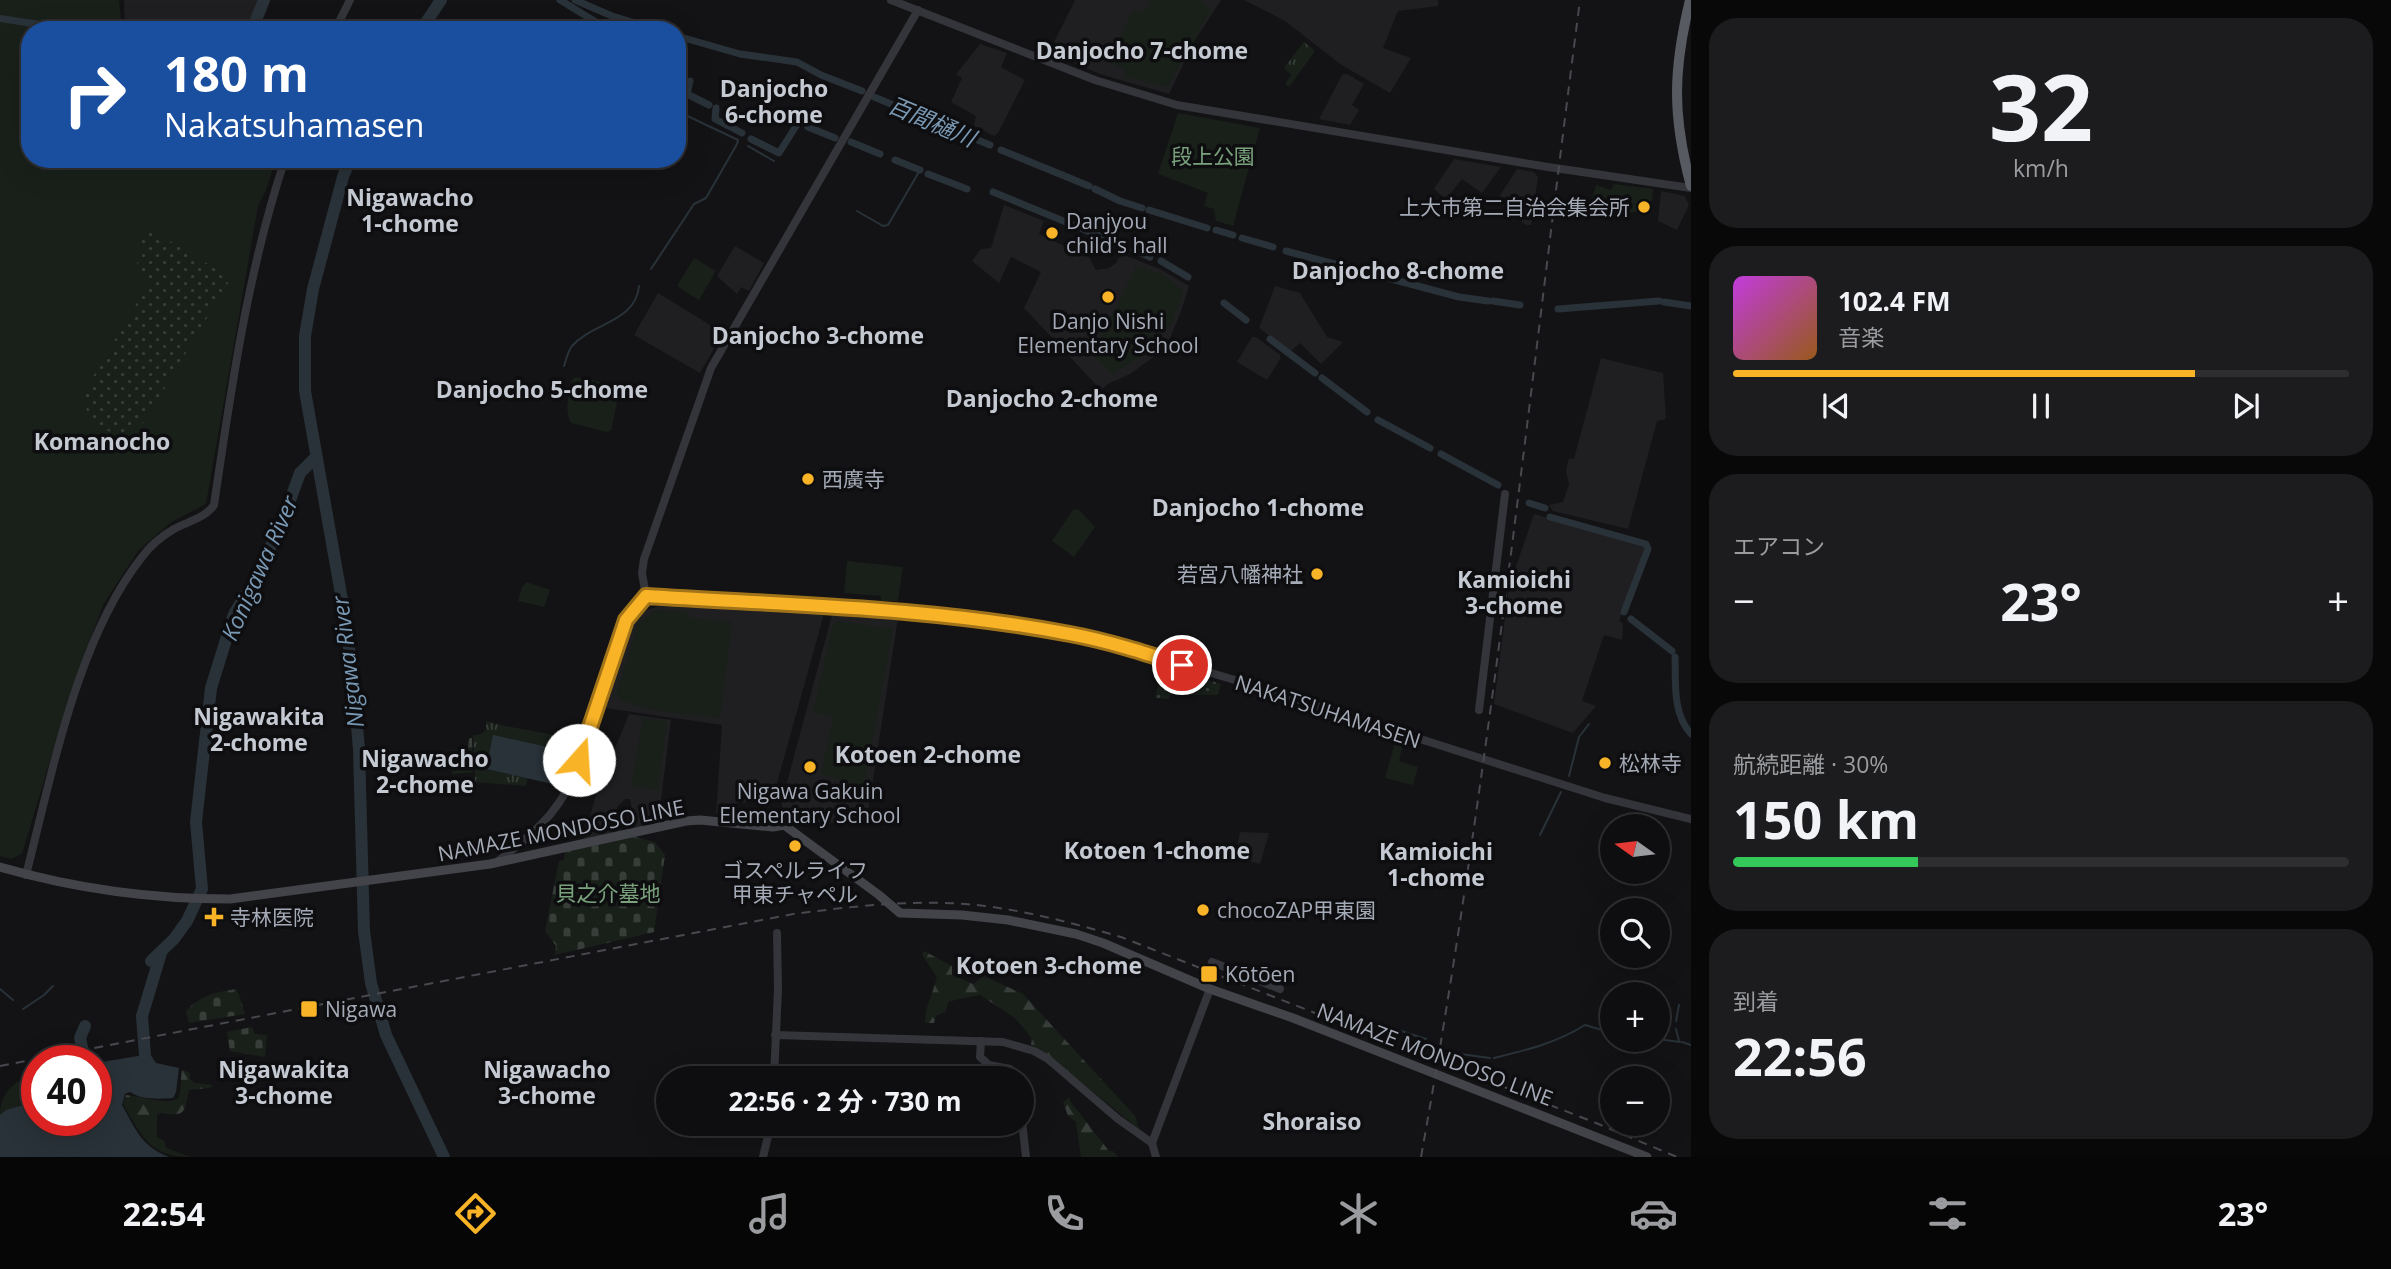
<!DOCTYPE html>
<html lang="ja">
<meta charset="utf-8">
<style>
:root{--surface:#0e0e10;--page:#1c1c1e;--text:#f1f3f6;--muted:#9b9c9f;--line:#2e2e30;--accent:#f9b327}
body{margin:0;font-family:"Open Sans","Noto Sans JP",sans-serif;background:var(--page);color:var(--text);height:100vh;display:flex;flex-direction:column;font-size:26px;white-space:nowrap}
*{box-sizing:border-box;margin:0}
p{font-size:23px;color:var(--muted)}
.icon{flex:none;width:38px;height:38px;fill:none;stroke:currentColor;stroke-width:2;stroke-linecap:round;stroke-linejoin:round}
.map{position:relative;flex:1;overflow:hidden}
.side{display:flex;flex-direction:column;gap:18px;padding:18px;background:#080809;width:700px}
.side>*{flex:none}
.hud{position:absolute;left:21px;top:21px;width:665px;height:147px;border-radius:28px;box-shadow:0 7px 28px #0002,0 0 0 2px var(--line);background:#1a4fa0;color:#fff;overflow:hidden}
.needle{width:46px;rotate:284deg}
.tools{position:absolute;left:1600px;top:814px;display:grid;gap:14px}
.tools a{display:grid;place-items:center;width:70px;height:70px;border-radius:50%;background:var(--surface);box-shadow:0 7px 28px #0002,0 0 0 2px var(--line);font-size:35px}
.speed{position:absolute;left:21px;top:1045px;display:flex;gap:14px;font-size:35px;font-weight:700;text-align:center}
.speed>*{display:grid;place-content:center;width:91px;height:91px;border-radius:50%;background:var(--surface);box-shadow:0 7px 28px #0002,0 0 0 2px var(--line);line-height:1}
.speed .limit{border:10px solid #d22;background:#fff;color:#111}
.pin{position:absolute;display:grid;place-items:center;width:60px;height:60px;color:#fff;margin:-30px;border:4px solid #fff;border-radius:50%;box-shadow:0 2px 7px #0007}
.me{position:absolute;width:77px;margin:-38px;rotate:19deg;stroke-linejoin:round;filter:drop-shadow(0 0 5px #0008)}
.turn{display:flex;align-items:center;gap:24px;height:147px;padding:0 28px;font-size:32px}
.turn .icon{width:91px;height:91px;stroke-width:2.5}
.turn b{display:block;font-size:49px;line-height:60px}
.big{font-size:52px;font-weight:700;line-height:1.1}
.side .widget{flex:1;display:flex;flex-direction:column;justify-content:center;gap:10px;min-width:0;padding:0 24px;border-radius:28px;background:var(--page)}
.side .dial{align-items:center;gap:0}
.dial b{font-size:91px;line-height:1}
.song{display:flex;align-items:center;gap:21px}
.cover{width:84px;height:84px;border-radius:10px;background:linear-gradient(135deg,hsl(290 70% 55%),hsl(30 70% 35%))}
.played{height:7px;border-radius:4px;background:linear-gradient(90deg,var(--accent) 75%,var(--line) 75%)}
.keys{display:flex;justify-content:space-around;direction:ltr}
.heat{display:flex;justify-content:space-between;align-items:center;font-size:38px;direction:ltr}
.charge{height:10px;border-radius:5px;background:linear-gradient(90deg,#34c759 30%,var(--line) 0)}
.trip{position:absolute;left:656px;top:1066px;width:378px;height:70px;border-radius:35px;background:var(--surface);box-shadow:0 7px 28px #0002,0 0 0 2px var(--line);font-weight:700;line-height:70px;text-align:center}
.menu{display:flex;height:112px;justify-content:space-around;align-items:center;background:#060606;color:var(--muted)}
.menu .icon{width:49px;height:49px}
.menu .active{color:var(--accent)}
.menu b{font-size:32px;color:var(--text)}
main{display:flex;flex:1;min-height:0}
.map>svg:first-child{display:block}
.built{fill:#1f1f22}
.grass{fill:url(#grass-tufts)}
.forest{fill:url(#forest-firs)}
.cemetery{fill:url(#cemetery-stones)}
.park{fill:#19201a}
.garden{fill:url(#garden-dots)}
.water{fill:#293239}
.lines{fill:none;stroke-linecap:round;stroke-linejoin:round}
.stream{stroke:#293239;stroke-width:2}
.canal{stroke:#293239;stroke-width:7}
.river{stroke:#293239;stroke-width:12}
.tertiary{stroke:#34353a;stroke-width:8}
.secondary{stroke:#42444a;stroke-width:9}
.trunk{stroke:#585a62;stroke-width:10}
.rail{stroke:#47494f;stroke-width:2;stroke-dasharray:9 7;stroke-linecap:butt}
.route-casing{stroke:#a27419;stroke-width:18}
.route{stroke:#f9b327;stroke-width:12}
.poi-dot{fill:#f9b327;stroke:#0e0e10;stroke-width:2.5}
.labels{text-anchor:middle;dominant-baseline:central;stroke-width:7;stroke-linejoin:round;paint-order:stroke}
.park-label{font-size:21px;fill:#7aa27d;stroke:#0e0e10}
.poi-label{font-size:21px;fill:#a4aab6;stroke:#0e0e10;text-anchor:start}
.street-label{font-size:21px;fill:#a4aab6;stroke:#0e0e10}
.neighbourhood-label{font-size:23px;font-weight:bold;fill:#c5c9d2;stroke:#0e0e10}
.water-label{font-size:23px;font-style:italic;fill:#7998b3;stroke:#0e0e10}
</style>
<main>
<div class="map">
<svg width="1691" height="1157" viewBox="0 0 1691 1157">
<defs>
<pattern id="grass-tufts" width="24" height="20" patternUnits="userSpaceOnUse" patternTransform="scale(1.75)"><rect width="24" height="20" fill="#19201a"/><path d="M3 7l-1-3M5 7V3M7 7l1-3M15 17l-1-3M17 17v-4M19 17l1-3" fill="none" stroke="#373e39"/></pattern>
<pattern id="forest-firs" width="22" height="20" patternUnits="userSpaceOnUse" patternTransform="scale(1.75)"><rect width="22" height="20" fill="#19201a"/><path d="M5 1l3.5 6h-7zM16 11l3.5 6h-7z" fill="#373e39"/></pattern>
<pattern id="cemetery-stones" width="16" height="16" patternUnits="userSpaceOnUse" patternTransform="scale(1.75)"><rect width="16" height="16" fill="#19201a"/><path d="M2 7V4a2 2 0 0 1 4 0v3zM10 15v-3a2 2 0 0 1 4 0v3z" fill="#373e39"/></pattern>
<pattern id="garden-dots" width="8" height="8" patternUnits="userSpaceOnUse" patternTransform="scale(1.75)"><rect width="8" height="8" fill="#19201a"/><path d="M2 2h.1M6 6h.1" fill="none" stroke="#373e39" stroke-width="1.8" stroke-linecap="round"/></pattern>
</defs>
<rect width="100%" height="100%" fill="#131315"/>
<g class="built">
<polygon points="124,0 259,0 247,30 125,30"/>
<polygon points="1075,0 1221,0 1195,40 1169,94 1100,74 1065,59 1070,49 1054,42"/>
<polygon points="1244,0 1438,0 1438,6 1398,11 1383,48 1411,58 1390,93 1340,64 1285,21"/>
<polygon points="980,44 1007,53 1001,67 1025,80 998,133 994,136 974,126 976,116 951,102 962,78 956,74"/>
<polygon points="1347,74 1364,84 1352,105 1359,110 1350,125 1319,119 1342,75"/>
<polygon points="1454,159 1501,167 1482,193 1462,179 1446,199 1434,189"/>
<polygon points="1517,169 1534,172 1538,177 1531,225 1526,225 1497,200"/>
<polygon points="1661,191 1685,196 1689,205 1677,230 1658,221"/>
<polygon points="1004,205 1044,221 1039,234 1072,250 1078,244 1084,248 1096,270 1109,268 1116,263 1121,254 1160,269 1189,286 1182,309 1166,348 1130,374 1108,384 1101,390 1024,308 1041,272 1011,257 999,283 972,261 981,249 991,248"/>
<polygon points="735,246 764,263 749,291 741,287 737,294 717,276"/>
<polygon points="1275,286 1300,293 1327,337 1343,342 1321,364 1300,343 1290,352 1259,328"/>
<polygon points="658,293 723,333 700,373 634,335"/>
<polygon points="1252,337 1256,337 1280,355 1280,359 1267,380 1237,362"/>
<polygon points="1601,358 1663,373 1666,419 1657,421 1628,529 1553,511 1549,505 1563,502 1569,484 1566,471 1569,458 1574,459"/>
<polygon points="1534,514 1645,545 1647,548 1619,621 1623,623 1622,640 1604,635 1582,701 1596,706 1573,733 1494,704 1509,587"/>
<polygon points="659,606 824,614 772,801 738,803 724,808 716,815 722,725 605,708 633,622 647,610"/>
<polygon points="832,615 898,618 866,825 787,820 782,811 782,801"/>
<polygon points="629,714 671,720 658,824 635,828 630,799 625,799 617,807 621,832 584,839 595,798"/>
<polygon points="1240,832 1269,833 1260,864 1235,857"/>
</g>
<g class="grass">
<polygon points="1304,42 1315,51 1289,87 1285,84 1291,75 1284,68"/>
<path d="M486 721C515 730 544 731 573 741L565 766 557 765 560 751 486 769 528 778 526 786 475 782 473 735 481 734 486 730Z"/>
</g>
<g class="forest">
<polygon points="469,738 472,738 473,772 452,774 451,750 468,750"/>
<polygon points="924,951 952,966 952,975 973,984 984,976 1023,994 1135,1116 1139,1129 1059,1064 1031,1045 1032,1038 1015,1018 980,995 949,1001 945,1012 936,1016 934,1023 925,1023 926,1011 937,978 922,954"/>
<path d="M182 1070 190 1073V1079L195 1083 213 1085 210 1088 189 1090C184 1112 187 1117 161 1113L157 1115V1137L164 1141 166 1148 190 1157C150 1157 141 1135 123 1104L126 1095C142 1096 162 1105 178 1099 182 1089 180 1081 182 1070Z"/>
<polygon points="1070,1097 1070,1101 1109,1151 1113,1151 1118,1157 1081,1157 1076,1122 1068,1116 1063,1102"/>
</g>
<g class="cemetery">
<polygon points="635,837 655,842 665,855 654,932 555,955 556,946 545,931 559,861 564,860 565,852"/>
<path d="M237 989 245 1014 189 1023 186 1011C200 995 217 992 237 989Z"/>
<polygon points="252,1027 255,1034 267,1035 265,1057 230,1051 227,1032"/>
</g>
<g class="park">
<polygon points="0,0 119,0 122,30 30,30 30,159 276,159 266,190 258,206 206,504 170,523 138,551 103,605 68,700 22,854 11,859 0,856"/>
<polygon points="1147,0 1200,0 1212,8 1168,87 1124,77 1126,71 1108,61 1134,9 1142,12 1151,5"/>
<polygon points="1178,113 1260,128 1233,226 1216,221 1214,209 1204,206 1208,193 1158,174"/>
<polygon points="1614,184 1653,189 1652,201 1637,202 1637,212 1587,216 1596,185 1611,190"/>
<polygon points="694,258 716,271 699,300 677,286"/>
<polygon points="1136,266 1164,275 1184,291 1171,325 1164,328 1157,347 1112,374 1093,354"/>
<path d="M576 377 617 385 620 388 611 431 607 432 571 423C564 410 569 395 572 380Z"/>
<polygon points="1078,509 1095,527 1074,557 1052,541 1073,510"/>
<polygon points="847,561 903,567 898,601 881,601 881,596 844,593"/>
<polygon points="527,582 550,590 544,607 518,601 522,587"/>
<path d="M656 610 689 612 690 618 732 622 720 718C692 714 636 713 616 695L638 622Z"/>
<polygon points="837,621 893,629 864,786 821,774 833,717 813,712 832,628"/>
<polygon points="643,718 667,721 658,790 631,786"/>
<polygon points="1395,742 1403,744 1399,761 1418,767 1413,785 1385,778"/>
<path d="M37 1074 35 1098C22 1109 9 1106 0 1115 0 1093 15 1079 37 1074Z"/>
</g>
<g class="garden">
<path d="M141 232H155L231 278 145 421C120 447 82 427 84 392L150 281 133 270 140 258Z"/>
<polygon points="1176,670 1221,684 1218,695 1187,695 1186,689 1173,688 1169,699 1155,698 1161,671 1173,674"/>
</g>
<g class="water">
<polygon points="0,15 75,26 76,30 51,30 0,22"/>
<polygon points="493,735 561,750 553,784 486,769"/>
<path d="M150 1054 156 1063 179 1068 176 1092 173 1098C159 1099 141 1100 130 1092L125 1094 122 1105C137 1131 140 1145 169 1157H0V1115C11 1104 25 1110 37 1095V1120H96V1063Z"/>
</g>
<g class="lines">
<g class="stream">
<polyline points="748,146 774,161"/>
<polyline points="857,211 883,226 888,225 920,170"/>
<polyline points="651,269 694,204 706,198 737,144 738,140 677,111"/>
<path d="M564 366C566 360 568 351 572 346 592 323 636 322 639 286"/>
<polyline points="1569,776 1579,737 1589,724"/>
<polyline points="1540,835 1561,792"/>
<polyline points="0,989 13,1000"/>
<polyline points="23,1009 44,995 53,986"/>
<polyline points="1676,1021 1679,1005"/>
<polyline points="1395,1029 1426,1039"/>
<polyline points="1676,1029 1679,1041"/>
<polyline points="1657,1039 1680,1042"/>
<polyline points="1682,1042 1691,1045"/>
<polyline points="1453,1053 1490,1058"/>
<path d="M1494 1058C1527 1050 1556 1043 1585 1025L1612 1033"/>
</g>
<g class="canal">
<polyline points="560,0 609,30"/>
<polyline points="575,0 612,16 659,30"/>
<polyline points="677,36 740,54 797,62 821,75 862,91"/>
<polyline points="677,66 683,69"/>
<polyline points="690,81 687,94 709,105"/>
<polyline points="874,97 990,145"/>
<polyline points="716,108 715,119 742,133"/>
<polyline points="808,127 835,138"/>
<polyline points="751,139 779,153 798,123"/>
<polyline points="851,142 880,154"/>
<polyline points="1001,150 1089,186"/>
<polyline points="895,160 920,170"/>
<polyline points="928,174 967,189"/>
<polyline points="1095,189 1120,201 1142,208"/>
<polyline points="993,192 1073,225"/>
<polyline points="1149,210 1207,228"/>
<polyline points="1083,229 1123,246"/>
<polyline points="1216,230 1233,235"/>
<polyline points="1242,238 1273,247"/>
<polyline points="1134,250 1150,257"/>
<polyline points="1286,251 1459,297 1488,301"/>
<polyline points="1161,261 1188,277"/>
<polyline points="1493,301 1520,305"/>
<polyline points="1664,302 1691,306"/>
<polyline points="1224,303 1246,320"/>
<polyline points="1558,309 1659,301"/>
<polyline points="1270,339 1315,373"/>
<polyline points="1322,378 1367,412"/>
<polyline points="1378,420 1430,448"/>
<polyline points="1441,454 1498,485"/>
<polyline points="1529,503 1545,508"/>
<polyline points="1550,517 1646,544 1648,549 1624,612"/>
<polyline points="1631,619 1672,651"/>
<path d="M1675 657C1676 682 1672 713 1691 734"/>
</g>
<g class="river">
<polyline points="252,30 264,0"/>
<polyline points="421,30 441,0"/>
<polyline points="350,159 343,177 313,289 305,336 305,391 344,611 352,669 359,749 364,931 371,983 386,1035 444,1157"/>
<polyline points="151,961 174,939 187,921 202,889 196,822 211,688 234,614 255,579 281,525 300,473 316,457"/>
<polyline points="85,1026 80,1038 85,1060"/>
<polyline points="145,1055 142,1016 161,953"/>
</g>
<g class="tertiary">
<polyline points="891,0 1095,80 1177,105 1548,167 1691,188"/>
<polyline points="335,30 350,0"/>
<polyline points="646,596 903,611 1069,633 1105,641 1248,684 1605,798 1691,819"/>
<polyline points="646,596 642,573 644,559 711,368 918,10"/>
<polyline points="1479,710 1505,494"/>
<path d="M497 862C530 836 554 818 572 780L626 620 646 596"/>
<path d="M26 875C52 774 77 639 142 557 150 546 162 536 174 529 189 521 205 518 214 505 231 389 248 270 285 159"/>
<polyline points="1212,962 1280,989"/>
<polyline points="775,1035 1003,1042 1034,1051 1048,1059 1118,1119 1152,1143"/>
<polyline points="981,1041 980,1057 989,1065 1010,1069 1016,1078"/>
<polyline points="774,1078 778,989 777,933"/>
<polyline points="1022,1121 1026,1157"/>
<polyline points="1152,1143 1210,989"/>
<polyline points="1152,1143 1156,1157"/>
<polyline points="763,1157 771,1124"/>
</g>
<path class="secondary" d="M0 867C73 888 153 899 230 899L490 864 686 821 700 820 773 827 784 825 879 895 900 913 962 915 1008 920 1076 934 1103 943 1210 989 1293 1018 1647 1157"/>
<path class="trunk" d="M1690 0C1673 70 1672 115 1691 186"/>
<g class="rail">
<path d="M0 1066 793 914C857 906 921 898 985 906 1032 912 1076 924 1121 937L1596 1123 1677 1157"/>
<path d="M1421 1157C1490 774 1530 386 1580 0"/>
</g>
</g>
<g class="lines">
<g class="route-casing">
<path id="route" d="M579 760 626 620 646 596C787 605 930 607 1070 634 1108 641 1145 653 1182 665"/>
</g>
<use href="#route" class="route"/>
</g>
<g class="poi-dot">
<circle cx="1644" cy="207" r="7"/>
<circle cx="1052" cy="233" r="7"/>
<circle cx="1108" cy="297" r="7"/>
<circle cx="808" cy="479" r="7"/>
<circle cx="1317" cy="574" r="7"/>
<circle cx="1605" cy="763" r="7"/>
<circle cx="810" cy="767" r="7"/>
<circle cx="795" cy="846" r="7"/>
<circle cx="1203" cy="910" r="7"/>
<path d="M210.5 906.5h7v7h7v7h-7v7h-7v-7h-7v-7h7z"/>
<rect x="1200" y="965" width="18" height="18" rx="3.5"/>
<rect x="300" y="1000" width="18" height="18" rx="3.5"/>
</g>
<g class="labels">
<g class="park-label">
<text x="1213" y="156">段上公園</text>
<text x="608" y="893">貝之介墓地</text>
</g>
<g class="poi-label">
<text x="1630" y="207" text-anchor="end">上大市第二自治会集会所</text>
<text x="1066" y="221">Danjyou<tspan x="1066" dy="24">child's hall</tspan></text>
<text x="1108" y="321" text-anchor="middle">Danjo Nishi<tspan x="1108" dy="24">Elementary School</tspan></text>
<text x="822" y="479">西廣寺</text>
<text x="1303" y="574" text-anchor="end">若宮八幡神社</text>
<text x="1619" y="763">松林寺</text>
<text x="810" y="791" text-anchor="middle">Nigawa Gakuin<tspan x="810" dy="24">Elementary School</tspan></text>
<text x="795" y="870" text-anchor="middle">ゴスペルライフ<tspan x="795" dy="24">甲東チャペル</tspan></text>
<text x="1217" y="910">chocoZAP甲東園</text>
<text x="230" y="917">寺林医院</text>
<text x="1225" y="974">Kōtōen</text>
<text x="325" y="1009">Nigawa</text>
</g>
<g class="street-label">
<text transform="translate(1328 711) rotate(18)">NAKATSUHAMASEN</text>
<text transform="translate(561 830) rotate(-11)">NAMAZE MONDOSO LINE</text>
<text transform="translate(1435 1054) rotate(21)">NAMAZE MONDOSO LINE</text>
</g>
<g class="neighbourhood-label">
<text x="1142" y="50">Danjocho 7-chome</text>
<text x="774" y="88">Danjocho<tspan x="774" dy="26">6-chome</tspan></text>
<text x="410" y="197">Nigawacho<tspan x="410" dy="26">1-chome</tspan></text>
<text x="1398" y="270">Danjocho 8-chome</text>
<text x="818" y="335">Danjocho 3-chome</text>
<text x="542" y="389">Danjocho 5-chome</text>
<text x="1052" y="398">Danjocho 2-chome</text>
<text x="102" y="441">Komanocho</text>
<text x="1258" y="507">Danjocho 1-chome</text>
<text x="1514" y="579">Kamioichi<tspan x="1514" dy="26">3-chome</tspan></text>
<text x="259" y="716">Nigawakita<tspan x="259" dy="26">2-chome</tspan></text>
<text x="928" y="754">Kotoen 2-chome</text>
<text x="425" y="758">Nigawacho<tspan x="425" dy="26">2-chome</tspan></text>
<text x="1157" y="850">Kotoen 1-chome</text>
<text x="1436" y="851">Kamioichi<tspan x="1436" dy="26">1-chome</tspan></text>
<text x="1049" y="965">Kotoen 3-chome</text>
<text x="284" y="1069">Nigawakita<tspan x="284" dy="26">3-chome</tspan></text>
<text x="547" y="1069">Nigawacho<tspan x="547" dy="26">3-chome</tspan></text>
<text x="1312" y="1121">Shoraiso</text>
</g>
<g class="water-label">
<text transform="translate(932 121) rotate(23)">百間樋川</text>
<text transform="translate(259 568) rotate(-66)">Konigawa River</text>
<text transform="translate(347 662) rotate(-97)">Nigawa River</text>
</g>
</g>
</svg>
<div class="tools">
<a><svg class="needle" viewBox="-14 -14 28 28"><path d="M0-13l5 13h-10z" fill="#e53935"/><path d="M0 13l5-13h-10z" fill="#9b9c9f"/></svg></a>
<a><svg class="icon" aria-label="search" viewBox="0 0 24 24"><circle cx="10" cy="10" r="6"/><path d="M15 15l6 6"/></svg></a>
<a>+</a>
<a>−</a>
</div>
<div class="speed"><div class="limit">40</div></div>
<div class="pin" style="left:1182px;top:665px;background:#d93025"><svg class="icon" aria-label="arrive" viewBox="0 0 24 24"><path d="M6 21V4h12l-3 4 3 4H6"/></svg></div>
<svg class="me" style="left:579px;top:760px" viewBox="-20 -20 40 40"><circle r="19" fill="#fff"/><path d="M0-13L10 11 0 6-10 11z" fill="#f9b327"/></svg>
<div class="trip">22:56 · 2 分 · 730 m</div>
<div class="hud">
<div class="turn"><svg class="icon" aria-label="right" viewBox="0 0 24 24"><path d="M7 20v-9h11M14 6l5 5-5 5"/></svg><div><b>180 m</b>Nakatsuhamasen</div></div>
</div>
</div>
<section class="side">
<div class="widget dial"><b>32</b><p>km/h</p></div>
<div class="widget">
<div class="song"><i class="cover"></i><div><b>102.4 FM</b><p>音楽</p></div></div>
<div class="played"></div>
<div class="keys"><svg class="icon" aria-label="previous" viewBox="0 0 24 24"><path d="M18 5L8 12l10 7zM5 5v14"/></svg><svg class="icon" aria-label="pause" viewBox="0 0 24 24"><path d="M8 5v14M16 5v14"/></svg><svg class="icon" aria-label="next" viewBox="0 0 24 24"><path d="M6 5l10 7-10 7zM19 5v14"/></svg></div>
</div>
<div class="widget"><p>エアコン</p>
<div class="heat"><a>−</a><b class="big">23°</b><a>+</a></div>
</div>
<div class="widget"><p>航続距離 · 30%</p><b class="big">150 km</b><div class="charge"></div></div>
<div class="widget"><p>到着</p><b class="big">22:56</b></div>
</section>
</main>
<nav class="menu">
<b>22:54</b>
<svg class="icon active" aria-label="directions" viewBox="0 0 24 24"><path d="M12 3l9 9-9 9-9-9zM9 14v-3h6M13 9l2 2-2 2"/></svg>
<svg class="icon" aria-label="music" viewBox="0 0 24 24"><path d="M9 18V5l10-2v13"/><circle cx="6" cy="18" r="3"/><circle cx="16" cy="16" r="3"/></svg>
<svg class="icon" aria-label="phone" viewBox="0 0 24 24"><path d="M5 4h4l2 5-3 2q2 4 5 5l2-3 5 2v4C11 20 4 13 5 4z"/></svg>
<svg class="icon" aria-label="climate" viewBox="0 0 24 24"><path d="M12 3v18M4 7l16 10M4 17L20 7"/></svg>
<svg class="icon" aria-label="car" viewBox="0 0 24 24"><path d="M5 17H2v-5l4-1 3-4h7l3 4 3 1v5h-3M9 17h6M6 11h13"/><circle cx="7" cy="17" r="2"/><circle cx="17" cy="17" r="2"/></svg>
<svg class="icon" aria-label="filters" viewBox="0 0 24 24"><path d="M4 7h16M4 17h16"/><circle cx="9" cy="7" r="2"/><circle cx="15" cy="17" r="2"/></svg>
<b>23°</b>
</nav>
